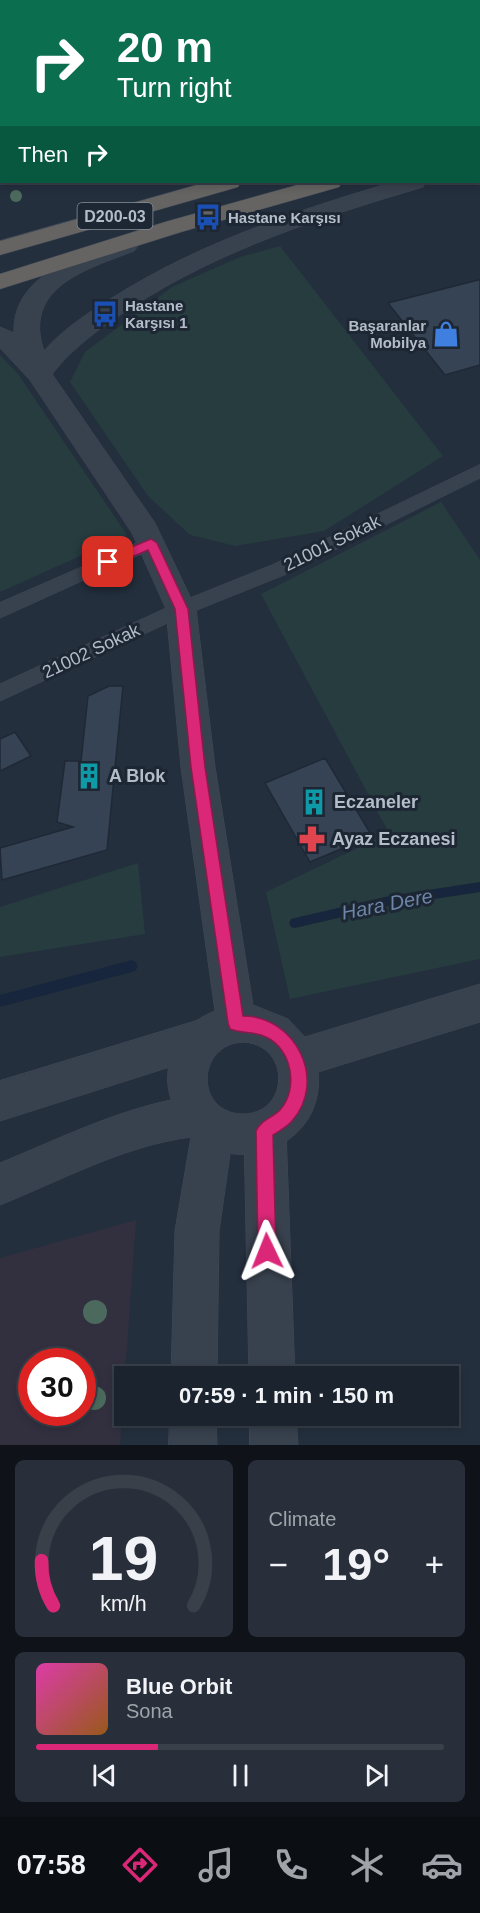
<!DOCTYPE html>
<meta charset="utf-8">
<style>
:root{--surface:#1b232e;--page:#282f3a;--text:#f1f3f6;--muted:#a0a4aa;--line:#39404a;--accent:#db2777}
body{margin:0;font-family:Arial,sans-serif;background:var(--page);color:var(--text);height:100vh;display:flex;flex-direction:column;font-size:22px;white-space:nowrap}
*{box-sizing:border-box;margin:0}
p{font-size:20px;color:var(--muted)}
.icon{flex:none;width:33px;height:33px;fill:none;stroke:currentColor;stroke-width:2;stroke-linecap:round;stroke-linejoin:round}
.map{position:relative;height:1445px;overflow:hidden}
.drawer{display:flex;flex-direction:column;gap:15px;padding:15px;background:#0f1319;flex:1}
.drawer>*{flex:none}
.top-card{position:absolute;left:0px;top:0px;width:480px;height:183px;box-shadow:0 3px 9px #0003,0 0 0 2px var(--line);background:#0b6e4f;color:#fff;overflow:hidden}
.speed{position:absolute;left:18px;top:1348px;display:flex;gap:12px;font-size:30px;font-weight:700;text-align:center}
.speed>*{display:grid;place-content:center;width:78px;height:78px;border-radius:50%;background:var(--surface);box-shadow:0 3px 9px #0003,0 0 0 2px var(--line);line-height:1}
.speed .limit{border:9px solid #d22;background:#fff;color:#111}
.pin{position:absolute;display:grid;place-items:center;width:51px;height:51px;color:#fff;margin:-26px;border-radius:12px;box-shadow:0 3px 9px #0006}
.me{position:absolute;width:66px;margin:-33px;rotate:358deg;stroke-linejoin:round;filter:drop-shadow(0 0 4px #0008)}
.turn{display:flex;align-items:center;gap:21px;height:126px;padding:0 18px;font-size:27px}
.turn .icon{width:78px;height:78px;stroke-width:2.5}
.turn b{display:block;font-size:42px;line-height:51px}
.then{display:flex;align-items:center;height:57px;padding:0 18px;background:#0003;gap:12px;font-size:22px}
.big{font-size:45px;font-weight:700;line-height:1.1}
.drawer .card{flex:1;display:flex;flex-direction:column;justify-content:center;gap:9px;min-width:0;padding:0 21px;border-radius:9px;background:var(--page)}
.drawer .dial{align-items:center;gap:0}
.dial svg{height:156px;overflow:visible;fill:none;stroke:var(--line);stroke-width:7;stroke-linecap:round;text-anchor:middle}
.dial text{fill:var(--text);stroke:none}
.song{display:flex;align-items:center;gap:18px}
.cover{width:72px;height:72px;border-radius:9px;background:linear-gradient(135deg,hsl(320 70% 55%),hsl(30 70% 35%))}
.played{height:6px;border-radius:3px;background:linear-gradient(90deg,var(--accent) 30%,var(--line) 30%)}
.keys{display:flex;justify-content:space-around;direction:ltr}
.heat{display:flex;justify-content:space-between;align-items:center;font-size:33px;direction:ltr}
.drawer .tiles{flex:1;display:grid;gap:15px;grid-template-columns:1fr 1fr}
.card:last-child{grid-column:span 2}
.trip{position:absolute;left:114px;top:1366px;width:345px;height:60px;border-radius:0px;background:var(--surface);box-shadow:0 3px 9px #0003,0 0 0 2px var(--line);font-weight:700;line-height:60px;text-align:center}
.tab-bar{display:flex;height:96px;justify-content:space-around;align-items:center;background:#0b0e12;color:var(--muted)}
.tab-bar .icon{width:42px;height:42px}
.tab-bar .selected{color:var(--accent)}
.tab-bar b{font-size:27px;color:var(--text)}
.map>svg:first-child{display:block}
.medical{fill:#32303f;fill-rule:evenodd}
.green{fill:#263c3f}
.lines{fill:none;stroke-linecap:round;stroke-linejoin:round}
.stream{fill:#17263c;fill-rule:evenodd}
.building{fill:#364354;stroke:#1f2835;stroke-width:1.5}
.service-casing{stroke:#414a57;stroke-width:1}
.minor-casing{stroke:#414a57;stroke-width:1}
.tertiary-casing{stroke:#414a57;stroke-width:1}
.trunk-casing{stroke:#434c59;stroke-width:1}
.service{fill:#38414e;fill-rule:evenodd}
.minor{fill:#38414e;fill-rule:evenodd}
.tertiary{fill:#38414e;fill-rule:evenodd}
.trunk{fill:#656462;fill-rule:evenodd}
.tree{fill:#4b6a5d}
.route{fill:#db2777;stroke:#8e194d;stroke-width:1.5}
.labels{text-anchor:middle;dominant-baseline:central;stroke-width:6;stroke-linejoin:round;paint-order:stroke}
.far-poi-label{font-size:15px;font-weight:bold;fill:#b4bcc9;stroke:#1d2633;text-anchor:start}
.shield{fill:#1d2633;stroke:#878f9c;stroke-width:1.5}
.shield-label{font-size:16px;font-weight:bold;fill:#b4bcc9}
.street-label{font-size:18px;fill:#b4bcc9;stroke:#1d2633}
.poi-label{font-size:18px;font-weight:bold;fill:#b4bcc9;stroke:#1d2633;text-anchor:start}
.water-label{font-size:20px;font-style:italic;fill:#6d86a8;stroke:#1d2633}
</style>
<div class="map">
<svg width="480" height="1445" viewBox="0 0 480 1445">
<rect width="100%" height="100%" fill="#242f3e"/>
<path class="medical" d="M136 1220 120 1445H0V1258ZM32 1362H82V1413H32Z"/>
<g class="green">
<polygon points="280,246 443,456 324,531 235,546 190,535 148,496 70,382 85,352 172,287 240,257"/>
<polygon points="0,355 18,374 127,535 0,592"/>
<polygon points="441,502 480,560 480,959 290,999 266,892 389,833 261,594"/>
<polygon points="138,863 145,934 0,957 0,907"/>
</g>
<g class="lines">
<g class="stream">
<polygon points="480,882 480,892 389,906 295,928 291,927 289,923 291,919 295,918 389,896"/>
<polygon points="132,960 136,962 138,966 136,970 132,972 0,1007 0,995"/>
</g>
</g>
<g class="building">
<polygon points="478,280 480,280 480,365 445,375 388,303"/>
<polygon points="109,686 123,686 107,850 2,880 0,848 73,827 57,822 65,761 81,761 88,696"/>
<polygon points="15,732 31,756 0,771 0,739"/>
<polygon points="325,758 372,836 310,862 265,783"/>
</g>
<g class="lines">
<g class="service-casing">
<g id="service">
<polygon points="0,0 8,0 0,4"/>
<polygon points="471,0 480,0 480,5 478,2"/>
<polygon points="0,94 2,95 2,104 0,103"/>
<polygon points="480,465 480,478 284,575 187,614 0,701 0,684 175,604 272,565"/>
<polygon points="151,537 157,539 160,543 157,547 0,618 0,603"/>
</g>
</g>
<g class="minor-casing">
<g id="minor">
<polygon points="188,0 206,0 207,2 189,2"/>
<polygon points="0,139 2,139 0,152"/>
<polygon points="206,1018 220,1023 226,1037 220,1051 0,1121 0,1081"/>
<path d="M200 1095 214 1101 217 1107 228 1111 234 1126 219 1231 217 1377H171L175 1231 191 1137C123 1146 62 1180 0 1205V1163C66 1136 128 1104 200 1095Z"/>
<polygon points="265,1110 280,1116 286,1131 295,1377 249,1377 244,1131 250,1116"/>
<polygon points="170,1416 216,1416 217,1445 169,1445"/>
<polygon points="250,1416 296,1416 298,1445 250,1445"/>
</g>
</g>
<g class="tertiary-casing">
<g id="tertiary">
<rect x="478" y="155" width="2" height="14"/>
<path d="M393 182H426L423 187C322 217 221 249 132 307 103 326 74 346 52 374L155 523 196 609 215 767 253 1005 288 1019 305 1037 480 984V1022L318 1072C327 1157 207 1188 174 1108 167 1090 165 1074 172 1055 181 1033 192 1020 215 1011L181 767 166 609 132 533 30 380 0 348V327L14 333C12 286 57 264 94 250 108 245 120 238 134 241L138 246 134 251C87 269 22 287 44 351 62 330 88 313 112 298 199 243 296 211 393 182ZM243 1042C292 1044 290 1116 241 1114 195 1112 196 1044 243 1042Z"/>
</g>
</g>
<g class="trunk-casing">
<g id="trunk">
<rect x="478" y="101" width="2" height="12"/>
<polygon points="478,132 480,132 478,145"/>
<polygon points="207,182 241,182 238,187 0,255 0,241"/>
<polygon points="308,182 342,182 339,187 181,232 0,289 0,274 165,222"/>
</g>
</g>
<use href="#service" class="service"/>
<use href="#minor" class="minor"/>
<use href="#tertiary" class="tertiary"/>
<use href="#trunk" class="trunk"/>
</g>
<g class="tree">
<circle cx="16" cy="196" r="6"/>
<circle cx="95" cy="1312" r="12"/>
<circle cx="94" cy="1398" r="12"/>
</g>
<path class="route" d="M151 539 157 543 188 609 205 767 243 1016C295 1016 328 1080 292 1121 287 1127 279 1131 273 1135L276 1251 273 1257 267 1260 260 1257 258 1251 256 1131C261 1120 272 1118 280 1110 299 1089 292 1049 266 1037 254 1031 242 1034 230 1029L228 1023 191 767 175 609 148 550 108 567 102 562 103 559Z"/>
<defs>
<g id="bus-bare" transform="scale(2.07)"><path d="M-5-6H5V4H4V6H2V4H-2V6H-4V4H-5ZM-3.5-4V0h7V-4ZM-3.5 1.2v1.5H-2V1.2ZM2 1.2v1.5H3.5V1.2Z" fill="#1a4fb4" stroke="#1d2633" stroke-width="2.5" paint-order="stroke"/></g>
<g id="shop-bare" transform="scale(2.07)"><path d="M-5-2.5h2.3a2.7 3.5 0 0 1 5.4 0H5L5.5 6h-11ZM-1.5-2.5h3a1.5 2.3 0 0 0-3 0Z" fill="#3f7fe0" stroke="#1d2633" stroke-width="2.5" paint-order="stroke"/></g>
<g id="building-bare" transform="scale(2.07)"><path d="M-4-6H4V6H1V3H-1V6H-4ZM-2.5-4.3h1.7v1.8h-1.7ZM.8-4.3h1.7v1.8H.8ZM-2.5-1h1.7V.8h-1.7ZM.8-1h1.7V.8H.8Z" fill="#0f9aa8" stroke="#1d2633" stroke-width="2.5" paint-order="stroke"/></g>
<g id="pharmacy-bare" transform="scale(2.07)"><path d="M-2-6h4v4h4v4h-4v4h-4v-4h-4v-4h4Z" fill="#e0444e" stroke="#1d2633" stroke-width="2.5" paint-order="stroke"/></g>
</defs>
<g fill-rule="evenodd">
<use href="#bus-bare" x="208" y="217"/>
<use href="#bus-bare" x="105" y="314"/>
<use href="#shop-bare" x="446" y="334"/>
<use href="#building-bare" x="89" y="776"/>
<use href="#building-bare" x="314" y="802"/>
<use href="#pharmacy-bare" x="312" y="839"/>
</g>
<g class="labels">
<g class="far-poi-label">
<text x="228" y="217">Hastane Karşısı</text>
<text x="125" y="305">Hastane<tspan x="125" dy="17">Karşısı 1</tspan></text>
<text x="426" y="325" text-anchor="end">Başaranlar<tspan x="426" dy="17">Mobilya</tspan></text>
</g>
<rect class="shield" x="77.5" y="203" width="75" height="26" rx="4.5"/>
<g class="shield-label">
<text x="115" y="216">D200-03</text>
</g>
<g class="street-label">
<text transform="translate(332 543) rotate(-26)">21001 Sokak</text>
<text transform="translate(91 651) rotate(-25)">21002 Sokak</text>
</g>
<g class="poi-label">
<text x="109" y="776">A Blok</text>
<text x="334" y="802">Eczaneler</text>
<text x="332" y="839">Ayaz Eczanesi</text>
</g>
<g class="water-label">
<text transform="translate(387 904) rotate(-11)">Hara Dere</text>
</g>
</g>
</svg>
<div class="speed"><div class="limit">30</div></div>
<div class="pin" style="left:108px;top:562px;background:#d93025"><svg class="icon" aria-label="arrive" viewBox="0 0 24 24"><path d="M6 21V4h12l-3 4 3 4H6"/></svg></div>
<svg class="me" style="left:267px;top:1251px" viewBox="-20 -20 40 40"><path d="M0-17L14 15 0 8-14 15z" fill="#db2777" stroke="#fff" stroke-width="4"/></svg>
<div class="trip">07:59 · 1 min · 150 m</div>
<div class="top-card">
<div class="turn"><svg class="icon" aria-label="right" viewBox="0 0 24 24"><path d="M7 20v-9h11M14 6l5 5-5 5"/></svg><div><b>20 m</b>Turn right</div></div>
<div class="then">Then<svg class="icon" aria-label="right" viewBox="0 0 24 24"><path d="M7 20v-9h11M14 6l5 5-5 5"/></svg></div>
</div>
</div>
<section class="drawer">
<div class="tiles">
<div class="card dial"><svg viewBox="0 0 100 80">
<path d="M14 69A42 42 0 1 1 86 69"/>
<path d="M14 69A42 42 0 0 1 8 46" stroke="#db2777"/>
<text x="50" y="56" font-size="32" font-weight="700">19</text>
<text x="50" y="72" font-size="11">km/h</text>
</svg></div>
<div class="card"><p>Climate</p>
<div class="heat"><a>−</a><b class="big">19°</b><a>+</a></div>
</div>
<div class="card">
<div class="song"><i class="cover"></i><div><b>Blue Orbit</b><p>Sona</p></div></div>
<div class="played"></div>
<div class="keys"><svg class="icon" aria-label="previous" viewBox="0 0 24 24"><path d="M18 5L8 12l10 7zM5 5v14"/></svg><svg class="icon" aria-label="pause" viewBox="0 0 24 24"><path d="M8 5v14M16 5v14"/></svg><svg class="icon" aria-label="next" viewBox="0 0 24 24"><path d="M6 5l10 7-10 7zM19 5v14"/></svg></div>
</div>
</div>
</section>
<nav class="tab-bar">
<b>07:58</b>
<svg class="icon selected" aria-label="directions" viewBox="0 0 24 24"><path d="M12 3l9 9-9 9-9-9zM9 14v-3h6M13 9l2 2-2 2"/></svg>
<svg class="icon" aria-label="music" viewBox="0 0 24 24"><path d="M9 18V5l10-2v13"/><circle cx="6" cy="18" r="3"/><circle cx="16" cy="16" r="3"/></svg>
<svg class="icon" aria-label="phone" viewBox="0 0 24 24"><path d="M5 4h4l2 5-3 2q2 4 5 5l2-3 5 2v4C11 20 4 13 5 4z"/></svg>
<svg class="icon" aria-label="climate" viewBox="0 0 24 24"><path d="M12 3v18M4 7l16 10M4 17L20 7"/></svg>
<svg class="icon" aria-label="car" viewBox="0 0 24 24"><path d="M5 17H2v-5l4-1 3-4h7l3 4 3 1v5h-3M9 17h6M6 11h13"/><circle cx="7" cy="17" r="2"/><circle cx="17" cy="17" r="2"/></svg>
</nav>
